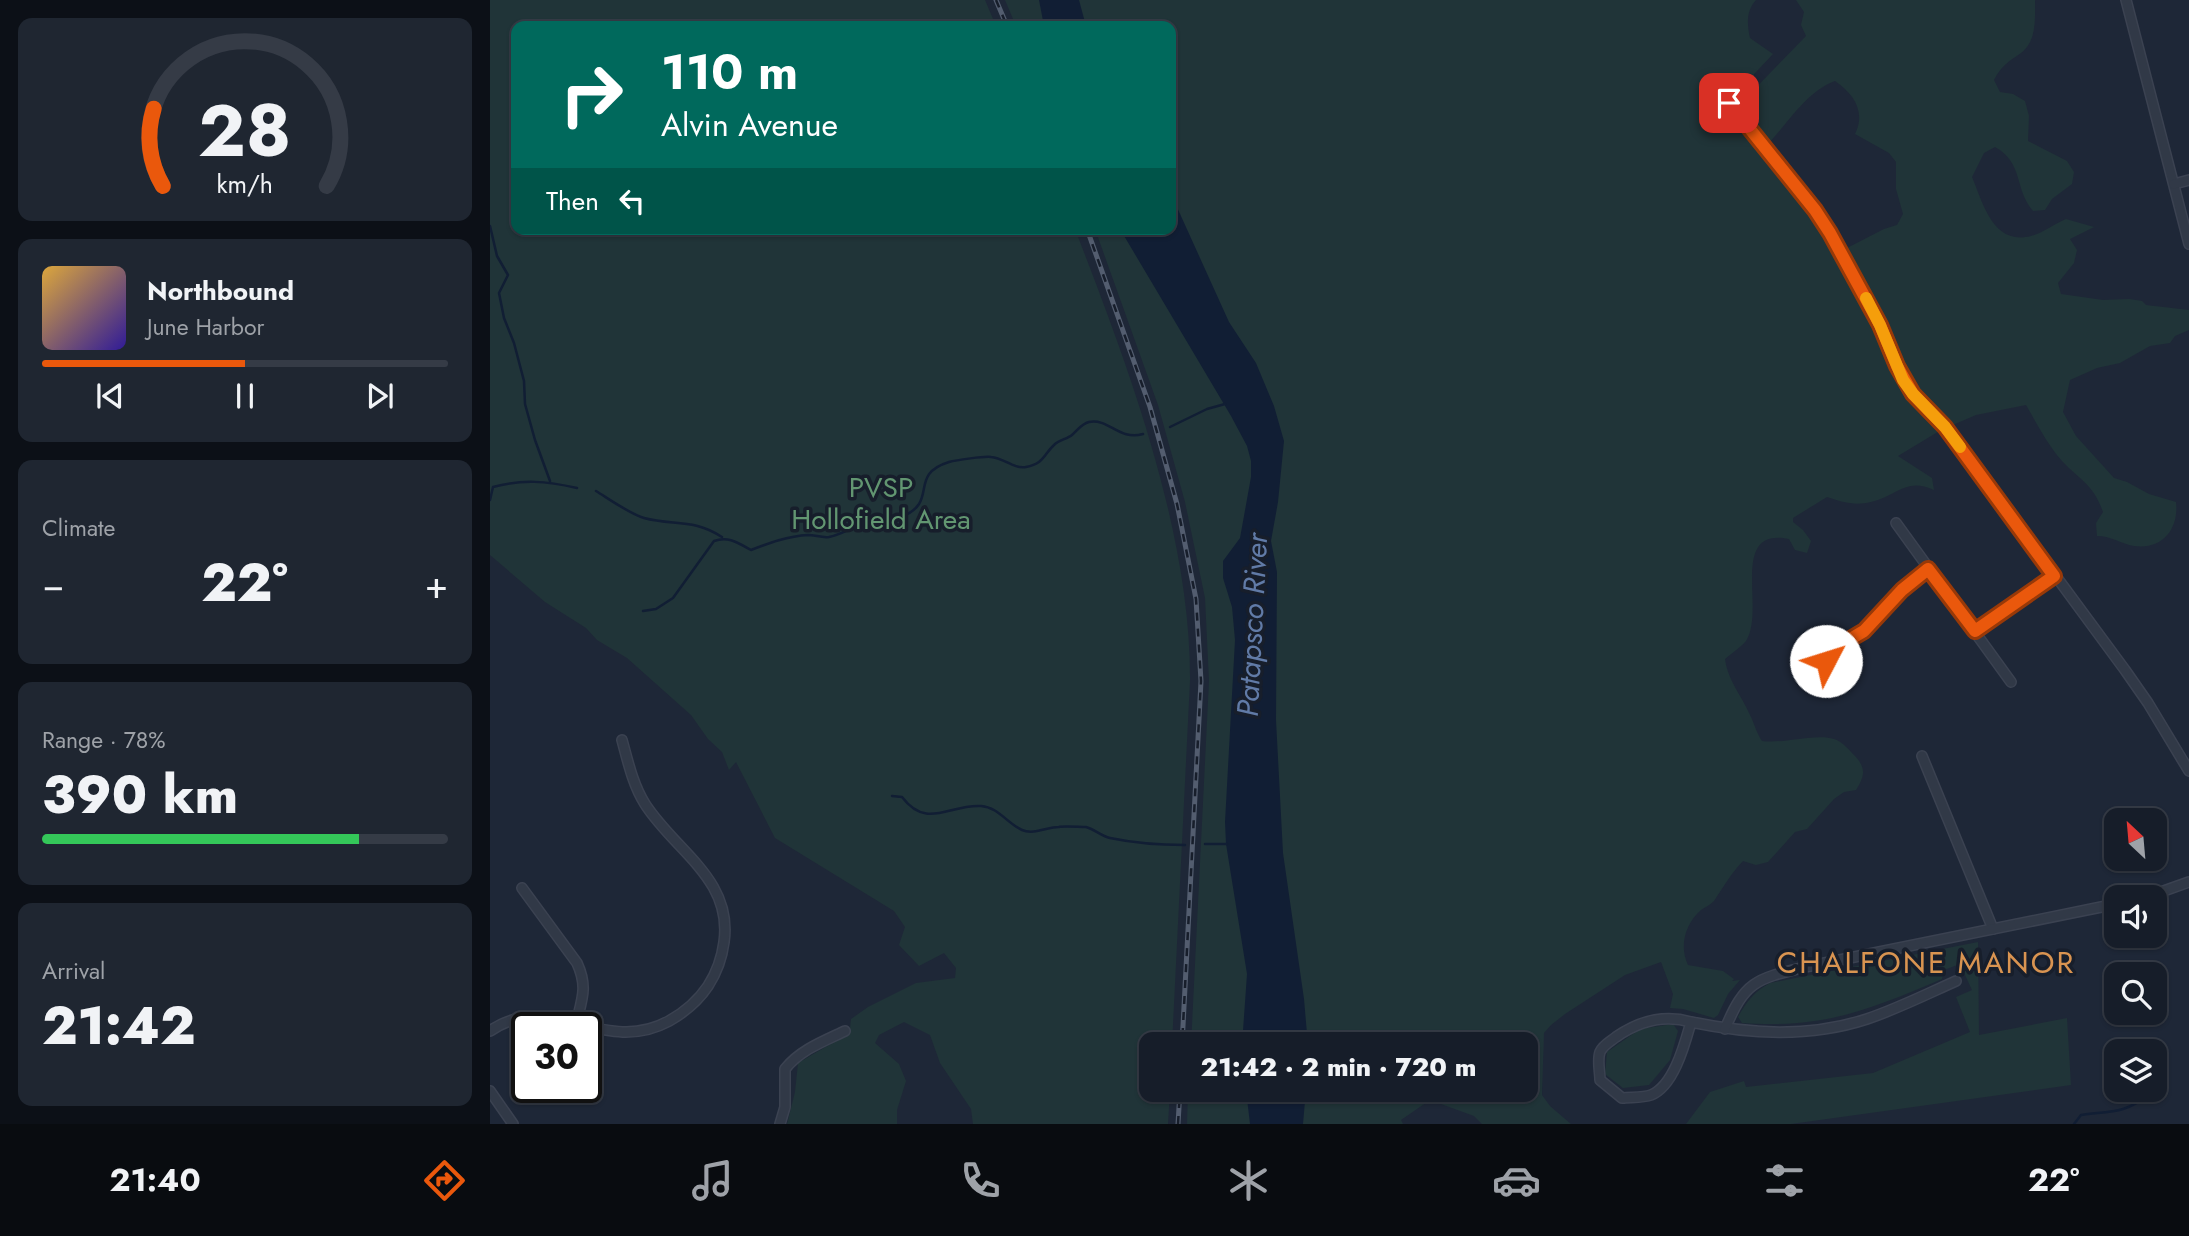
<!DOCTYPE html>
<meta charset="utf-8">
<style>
:root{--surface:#161d29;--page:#1f2631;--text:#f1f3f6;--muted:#9ea2a8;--line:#353b46;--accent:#ea580c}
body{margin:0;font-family:Jost,sans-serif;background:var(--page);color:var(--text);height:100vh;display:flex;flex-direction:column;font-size:26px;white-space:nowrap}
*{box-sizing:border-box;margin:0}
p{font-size:23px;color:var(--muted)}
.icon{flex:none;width:38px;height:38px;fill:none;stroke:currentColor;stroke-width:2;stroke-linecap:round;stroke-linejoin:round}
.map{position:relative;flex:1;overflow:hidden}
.details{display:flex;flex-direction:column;gap:18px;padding:18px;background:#0c1017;width:490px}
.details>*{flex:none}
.top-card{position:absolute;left:21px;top:21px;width:665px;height:214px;border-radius:14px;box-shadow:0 2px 5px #0004,0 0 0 2px var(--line);background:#00695c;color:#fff;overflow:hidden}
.needle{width:46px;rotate:334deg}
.fabs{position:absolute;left:1614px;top:808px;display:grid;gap:14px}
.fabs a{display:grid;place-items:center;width:63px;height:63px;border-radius:14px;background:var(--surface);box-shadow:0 2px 5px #0004,0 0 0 2px var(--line);font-size:35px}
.speed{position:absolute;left:21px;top:1012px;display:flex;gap:14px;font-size:35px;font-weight:700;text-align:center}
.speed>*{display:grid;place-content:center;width:91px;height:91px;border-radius:50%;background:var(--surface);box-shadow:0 2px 5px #0004,0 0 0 2px var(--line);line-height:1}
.speed .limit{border:4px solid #111;border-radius:10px;background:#fff;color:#111}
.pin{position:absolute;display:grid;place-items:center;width:60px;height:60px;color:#fff;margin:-30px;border-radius:14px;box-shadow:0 4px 10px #0006}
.me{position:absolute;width:77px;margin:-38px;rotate:50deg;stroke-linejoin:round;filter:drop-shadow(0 0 5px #0008)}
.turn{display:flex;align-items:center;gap:24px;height:147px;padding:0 35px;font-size:32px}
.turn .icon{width:91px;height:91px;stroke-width:2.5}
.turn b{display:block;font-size:49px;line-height:60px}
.then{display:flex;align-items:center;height:66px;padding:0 35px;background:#0003;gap:14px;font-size:26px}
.big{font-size:52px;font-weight:800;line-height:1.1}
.details .widget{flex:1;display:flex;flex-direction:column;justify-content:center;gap:10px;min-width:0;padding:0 24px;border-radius:14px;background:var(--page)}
.details .dial{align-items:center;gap:0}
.dial svg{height:182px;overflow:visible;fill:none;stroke:var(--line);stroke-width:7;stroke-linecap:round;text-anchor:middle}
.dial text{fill:var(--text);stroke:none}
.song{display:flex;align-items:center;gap:21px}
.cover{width:84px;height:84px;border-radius:10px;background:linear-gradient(135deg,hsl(40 70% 55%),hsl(250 70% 35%))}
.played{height:7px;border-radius:4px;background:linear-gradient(90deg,var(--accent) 50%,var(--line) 50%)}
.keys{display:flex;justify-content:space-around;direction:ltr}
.heat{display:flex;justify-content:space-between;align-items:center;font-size:38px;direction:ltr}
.charge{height:10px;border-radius:5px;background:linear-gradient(90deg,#34c759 78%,var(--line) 0)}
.trip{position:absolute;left:649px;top:1032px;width:399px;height:70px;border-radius:14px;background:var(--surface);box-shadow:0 2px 5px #0004,0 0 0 2px var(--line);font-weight:800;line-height:70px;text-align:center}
.dock{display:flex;height:112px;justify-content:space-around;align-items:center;background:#090c10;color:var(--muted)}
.dock .icon{width:49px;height:49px}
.dock .on{color:var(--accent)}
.dock b{font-size:32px;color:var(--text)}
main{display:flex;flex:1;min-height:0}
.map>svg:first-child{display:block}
.green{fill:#203438}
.water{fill:#111e34}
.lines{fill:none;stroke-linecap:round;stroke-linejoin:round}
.stream{stroke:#111e34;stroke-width:2.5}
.minor-casing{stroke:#3b4251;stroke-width:12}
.minor{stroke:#313947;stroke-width:9}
.rail-casing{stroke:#535d6f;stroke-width:5}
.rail{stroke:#171e2b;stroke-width:2.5;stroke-dasharray:8;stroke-linecap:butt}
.route-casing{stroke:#983908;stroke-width:18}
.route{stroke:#ea580c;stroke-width:12}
.slow{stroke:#f59e0b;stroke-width:12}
.labels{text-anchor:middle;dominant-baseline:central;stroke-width:7;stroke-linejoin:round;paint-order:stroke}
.park-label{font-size:28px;fill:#629671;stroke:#171e2b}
.water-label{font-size:30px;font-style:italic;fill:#617ba7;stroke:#171e2b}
.neighbourhood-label{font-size:30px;letter-spacing:2px;fill:#d99451;stroke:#171e2b}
</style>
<main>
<section class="details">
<div class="widget dial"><svg viewBox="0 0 100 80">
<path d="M14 69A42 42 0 1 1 86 69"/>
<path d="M14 69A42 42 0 0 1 10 35" stroke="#ea580c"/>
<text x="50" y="56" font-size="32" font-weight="700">28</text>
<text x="50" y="72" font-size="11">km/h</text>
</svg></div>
<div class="widget">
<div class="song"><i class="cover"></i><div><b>Northbound</b><p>June Harbor</p></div></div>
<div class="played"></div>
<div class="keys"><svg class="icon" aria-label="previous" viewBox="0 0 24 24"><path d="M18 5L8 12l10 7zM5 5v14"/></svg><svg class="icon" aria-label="pause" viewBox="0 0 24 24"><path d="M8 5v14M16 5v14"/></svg><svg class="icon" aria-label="next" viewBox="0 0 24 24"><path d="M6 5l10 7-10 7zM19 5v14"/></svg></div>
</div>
<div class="widget"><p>Climate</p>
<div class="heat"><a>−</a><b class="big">22°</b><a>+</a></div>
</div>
<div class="widget"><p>Range · 78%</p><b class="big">390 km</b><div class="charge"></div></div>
<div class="widget"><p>Arrival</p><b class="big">21:42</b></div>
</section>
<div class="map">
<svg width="1699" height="1124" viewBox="0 0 1699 1124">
<rect width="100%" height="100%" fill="#1e2737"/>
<g class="green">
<path d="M0 0H495L506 26H26V229H585C638 366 701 532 700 681L682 1045H662V1090H680L678 1124H483L481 1109 450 1063 440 1035 414 1022 389 1035 385 1043 409 1064 416 1081 407 1110V1124H297L305 1092 308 1063 344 1042 360 1028 361 1019 378 1007 426 983 465 978 466 968 454 953 429 966 409 945 415 927 404 911 285 838 246 762 239 770 232 752 218 739 201 715 137 658 107 640 96 628 55 602 0 555Z"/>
<path d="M515 0H1266C1256 11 1257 24 1260 38L1283 54 1235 105 1324 213 1357 268 1365 265 1357 248 1394 229 1407 225 1413 214 1406 189V162L1399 153 1365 134C1376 112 1364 94 1345 81 1317 91 1298 123 1278 144L1250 104 1316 36 1311 25 1314 12 1306 0H1545C1545 18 1547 41 1531 53 1518 62 1511 66 1504 80L1510 92 1523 94 1535 101 1539 116 1538 141 1577 161 1584 172 1582 184 1562 199 1555 210 1543 211C1524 189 1534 163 1505 147L1494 153 1482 177C1493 203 1503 246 1541 236 1553 233 1564 224 1576 219L1604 227 1580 239 1587 250 1584 263 1568 283 1571 294 1613 300 1639 299 1652 301 1656 305 1699 310V330L1685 336 1680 343 1660 346 1630 363 1607 368 1580 380 1573 412 1586 436 1624 478 1637 482 1659 494 1686 502C1689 528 1673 550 1644 546 1631 544 1622 536 1607 536L1606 523 1613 512C1604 485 1590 480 1572 461 1557 444 1547 424 1536 405L1486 415 1451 430 1408 456 1442 478 1444 490C1416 477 1407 496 1381 502 1365 506 1352 502 1337 497L1303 518V522L1313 530 1321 541 1317 553 1305 550 1299 539C1238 527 1276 610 1256 641 1251 647 1242 653 1235 659 1238 681 1252 696 1260 715 1265 725 1266 732 1272 741 1294 744 1326 733 1344 739 1353 742 1359 750 1365 756 1376 768 1375 776 1366 790L1354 792 1344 799 1317 829 1305 832 1278 862 1266 865 1253 861C1240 875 1234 886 1224 901 1220 905 1215 907 1211 910 1195 924 1189 946 1198 965L1233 971 1244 979 1242 981 1250 980 1238 994 1228 1015 1224 1018 1193 1009 1180 1008 1183 994 1171 962 1135 975 1075 1014 1061 1025 1054 1033 1052 1095 1060 1106 1081 1124H992L984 1116 940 1100 911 1120 913 1124H697L698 1090H1036V1045H701L719 681 715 598 695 502 668 405 605 229H681V26H526Z"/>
<path d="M1488 942 1489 1035 1577 1018 1581 1085 1301 1124H1196L1220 1092 1254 1081 1256 1087 1383 1073 1480 1032 1466 997 1482 990 1470 964 1454 970 1452 979C1379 1010 1333 1029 1252 1023L1248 1017C1257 1001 1264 992 1280 983Z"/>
<polygon points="1183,1024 1188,1031 1180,1060 1159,1085 1133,1088 1115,1074 1117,1052 1150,1029"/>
</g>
<g class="water">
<polygon points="549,0 589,0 596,26 554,26"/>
<polygon points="681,194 739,322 766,363 784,406 794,441 788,502 781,541 787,572 786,720 793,853 814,999 818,1045 752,1045 757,974 736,844 735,822 745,640 742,607 733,578 733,561 750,538 761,477 761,461 757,446 741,416 630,229 681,229"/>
<polygon points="756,1090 816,1090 813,1124 760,1124"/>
</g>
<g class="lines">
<g class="stream">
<polyline points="0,226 7,256 18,275 9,293 14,318 24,343 34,381 35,404 45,440 60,481"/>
<polyline points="680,427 717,409 735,404"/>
<path d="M106 491C119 499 140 514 154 518 183 526 203 518 232 537"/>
<path d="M0 500 3 487C33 479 56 481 87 488"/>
<path d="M153 611 166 609 183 598 224 541C239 536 248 543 261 550 279 543 298 536 318 535 325 535 332 538 339 537 351 535 362 527 374 524 386 521 399 521 411 517 450 502 417 475 459 462 466 460 495 456 501 457 514 458 523 469 536 467 554 464 554 454 564 445 569 440 577 439 582 435 588 430 591 424 599 422 619 418 629 441 653 434"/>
<path d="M402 796 412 797C437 830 459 804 491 806 508 807 518 824 532 830 544 835 557 827 569 827 572 826 594 827 596 827 604 829 611 836 620 838 644 843 671 845 695 845"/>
<polyline points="715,844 737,844"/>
<path d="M1584 1124 1591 1115C1619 1111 1635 1114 1658 1095"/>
</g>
<g class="minor-casing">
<g id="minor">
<polyline points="1636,0 1699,244"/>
<polyline points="1239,103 1325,210 1390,325 1414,380 1423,394 1456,427 1635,670 1658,703 1699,771"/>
<polyline points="1684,184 1699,180"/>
<polyline points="1406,523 1521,682"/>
<polyline points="1485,631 1565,576"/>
<polyline points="1336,661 1347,647 1374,631 1412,590 1438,569"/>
<polyline points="1432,756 1503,929"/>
<path d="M32 888 87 963C98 987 92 999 86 1024"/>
<polyline points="1654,898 1699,882"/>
<path d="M1201 1022C1173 1014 1149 1021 1126 1037 1120 1042 1113 1045 1110 1052 1107 1060 1110 1072 1110 1080L1132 1098C1141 1097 1153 1098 1161 1095 1184 1086 1195 1043 1201 1022 1259 1034 1319 1038 1377 1019 1407 1009 1437 994 1466 981"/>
<path d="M1235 1029C1255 981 1266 979 1315 967L1626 904"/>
<path d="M0 1031C60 989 113 1057 179 1021 195 1012 208 1001 218 986 227 972 232 958 234 942 243 879 185 851 155 804 143 785 138 762 132 740"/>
<polyline points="0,1091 23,1124"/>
<path d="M290 1124 295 1107V1069C310 1050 334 1041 355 1031"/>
</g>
</g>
<use href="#minor" class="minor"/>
<g class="rail-casing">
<g id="rail">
<polyline points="506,0 517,26"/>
<polyline points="597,229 660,407 687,504 706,599 711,681 692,1045"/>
<polyline points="688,1124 690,1090"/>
</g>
</g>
<use href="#rail" class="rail"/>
</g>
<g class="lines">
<g class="route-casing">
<polyline id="route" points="1239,103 1325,210 1340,233 1390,325 1407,366 1423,394 1455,427 1564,576 1485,631 1438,569 1412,590 1374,631 1347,647 1336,661"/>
</g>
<use href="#route" class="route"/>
<polyline class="slow" points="1376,298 1390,325 1413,380 1423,394 1455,427 1470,447"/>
</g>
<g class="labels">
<g class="park-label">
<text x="391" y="487">PVSP<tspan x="391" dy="32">Hollofield Area</tspan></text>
</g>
<g class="water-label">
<text transform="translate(762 625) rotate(-87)">Patapsco River</text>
</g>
<g class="neighbourhood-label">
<text x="1436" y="962">CHALFONE MANOR</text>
</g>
</g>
</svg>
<div class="fabs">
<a><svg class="needle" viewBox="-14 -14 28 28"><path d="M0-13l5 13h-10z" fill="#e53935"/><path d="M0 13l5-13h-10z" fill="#9ea2a8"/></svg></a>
<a><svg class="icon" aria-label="sound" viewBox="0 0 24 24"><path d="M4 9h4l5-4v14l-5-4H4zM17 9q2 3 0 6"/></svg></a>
<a><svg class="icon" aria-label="search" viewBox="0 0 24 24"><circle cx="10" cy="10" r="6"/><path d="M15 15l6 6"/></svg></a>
<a><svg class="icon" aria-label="layers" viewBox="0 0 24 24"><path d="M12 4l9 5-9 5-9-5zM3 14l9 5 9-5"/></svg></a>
</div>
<div class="speed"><div class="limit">30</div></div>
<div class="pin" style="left:1239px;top:103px;background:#d93025"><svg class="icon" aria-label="arrive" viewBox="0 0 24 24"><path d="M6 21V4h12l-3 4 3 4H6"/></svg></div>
<svg class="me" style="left:1336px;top:661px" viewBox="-20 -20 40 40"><circle r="19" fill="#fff"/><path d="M0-13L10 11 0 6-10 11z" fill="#ea580c"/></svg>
<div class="trip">21:42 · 2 min · 720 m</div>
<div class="top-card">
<div class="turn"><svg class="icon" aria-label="right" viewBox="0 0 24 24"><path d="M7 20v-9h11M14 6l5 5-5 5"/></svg><div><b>110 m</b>Alvin Avenue</div></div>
<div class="then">Then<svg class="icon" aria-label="left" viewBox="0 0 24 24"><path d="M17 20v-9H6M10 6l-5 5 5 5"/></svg></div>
</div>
</div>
</main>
<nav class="dock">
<b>21:40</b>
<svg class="icon on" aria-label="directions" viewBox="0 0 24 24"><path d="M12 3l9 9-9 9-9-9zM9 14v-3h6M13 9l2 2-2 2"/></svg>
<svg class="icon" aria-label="music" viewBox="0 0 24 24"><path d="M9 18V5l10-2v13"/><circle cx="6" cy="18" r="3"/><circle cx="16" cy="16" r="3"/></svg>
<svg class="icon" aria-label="phone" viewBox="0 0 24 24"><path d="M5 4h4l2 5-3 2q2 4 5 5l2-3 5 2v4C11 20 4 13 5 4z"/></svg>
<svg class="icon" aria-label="climate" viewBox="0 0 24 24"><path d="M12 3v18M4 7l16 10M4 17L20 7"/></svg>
<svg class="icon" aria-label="car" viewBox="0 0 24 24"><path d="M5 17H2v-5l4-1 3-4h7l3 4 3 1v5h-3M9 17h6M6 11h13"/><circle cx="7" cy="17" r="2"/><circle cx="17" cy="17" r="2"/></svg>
<svg class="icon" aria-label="filters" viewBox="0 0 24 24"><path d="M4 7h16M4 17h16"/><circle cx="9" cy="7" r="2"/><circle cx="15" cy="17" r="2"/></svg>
<b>22°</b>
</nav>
